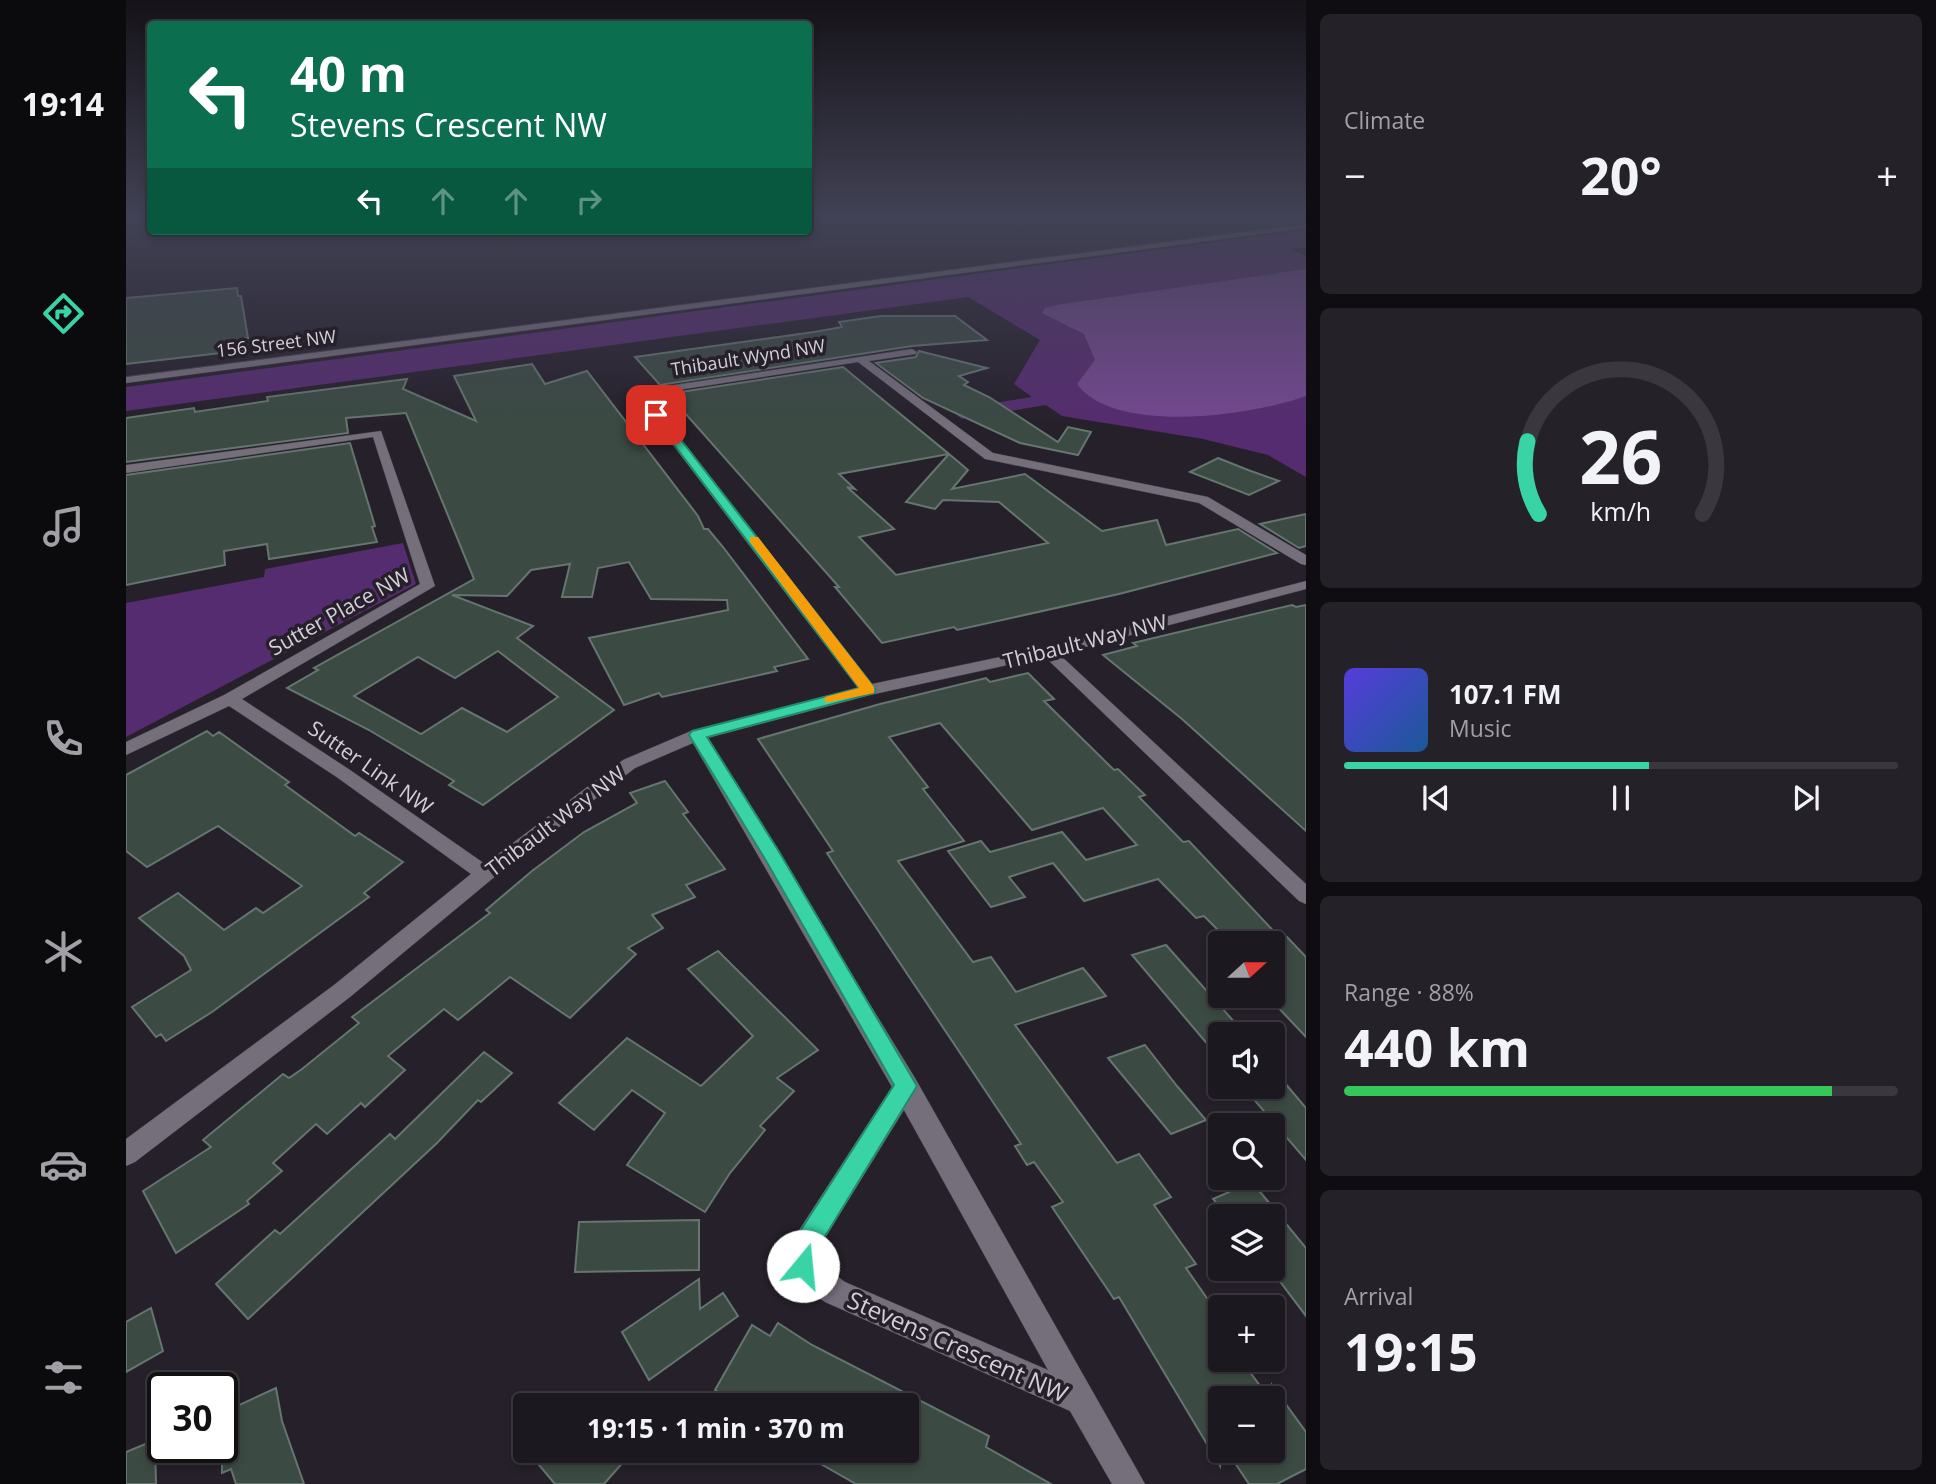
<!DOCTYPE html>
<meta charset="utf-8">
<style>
:root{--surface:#1c1820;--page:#252129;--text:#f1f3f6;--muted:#a0a0a5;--line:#3a373e;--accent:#38d4a6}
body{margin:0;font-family:"Open Sans",sans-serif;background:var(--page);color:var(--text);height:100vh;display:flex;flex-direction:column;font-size:26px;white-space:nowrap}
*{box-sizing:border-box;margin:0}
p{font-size:23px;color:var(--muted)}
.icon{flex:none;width:38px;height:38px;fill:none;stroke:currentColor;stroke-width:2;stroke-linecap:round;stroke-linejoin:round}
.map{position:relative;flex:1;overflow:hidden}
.side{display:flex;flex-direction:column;gap:14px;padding:14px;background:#0f0d12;width:630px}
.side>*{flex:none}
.hud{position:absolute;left:21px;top:21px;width:665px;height:214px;border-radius:7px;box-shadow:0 4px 10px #0003,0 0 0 2px var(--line);background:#0b6e4f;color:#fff;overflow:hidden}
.needle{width:46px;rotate:69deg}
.tools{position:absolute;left:1082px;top:931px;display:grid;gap:14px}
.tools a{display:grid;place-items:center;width:77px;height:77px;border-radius:7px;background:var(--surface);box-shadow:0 4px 10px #0003,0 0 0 2px var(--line);font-size:35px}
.speed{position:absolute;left:21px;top:1372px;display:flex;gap:14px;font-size:35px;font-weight:700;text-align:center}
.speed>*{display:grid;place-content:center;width:91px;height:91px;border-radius:50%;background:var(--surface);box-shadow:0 4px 10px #0003,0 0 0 2px var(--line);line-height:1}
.speed .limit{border:4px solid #111;border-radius:10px;background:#fff;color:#111}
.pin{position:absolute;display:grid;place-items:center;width:60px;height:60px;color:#fff;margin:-30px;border-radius:14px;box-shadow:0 4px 10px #0006}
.me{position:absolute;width:77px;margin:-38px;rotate:17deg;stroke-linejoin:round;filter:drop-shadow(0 0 5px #0008)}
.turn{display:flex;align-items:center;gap:24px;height:147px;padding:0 28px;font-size:32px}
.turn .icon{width:91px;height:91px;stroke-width:2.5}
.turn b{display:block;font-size:49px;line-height:60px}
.lanes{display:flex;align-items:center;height:66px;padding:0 28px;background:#0003;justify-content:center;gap:35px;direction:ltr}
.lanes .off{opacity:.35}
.big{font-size:52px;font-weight:700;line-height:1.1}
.side .tile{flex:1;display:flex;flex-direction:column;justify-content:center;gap:10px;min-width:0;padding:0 24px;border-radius:10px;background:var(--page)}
.side .dial{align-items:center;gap:0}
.dial svg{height:182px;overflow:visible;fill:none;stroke:var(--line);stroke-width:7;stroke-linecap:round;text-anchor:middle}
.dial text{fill:var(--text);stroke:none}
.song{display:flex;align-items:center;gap:21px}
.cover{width:84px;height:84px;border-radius:10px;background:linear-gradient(135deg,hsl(250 70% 55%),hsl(210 70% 35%))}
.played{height:7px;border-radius:4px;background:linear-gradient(90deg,var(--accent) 55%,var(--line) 55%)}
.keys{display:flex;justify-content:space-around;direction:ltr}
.heat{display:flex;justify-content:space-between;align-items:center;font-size:38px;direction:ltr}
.charge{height:10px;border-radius:5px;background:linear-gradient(90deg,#34c759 88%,var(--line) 0)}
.trip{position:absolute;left:387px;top:1393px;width:406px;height:70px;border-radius:7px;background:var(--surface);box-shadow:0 4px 10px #0003,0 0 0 2px var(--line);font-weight:700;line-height:70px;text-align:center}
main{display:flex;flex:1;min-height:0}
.tab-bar{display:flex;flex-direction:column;width:126px;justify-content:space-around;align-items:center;background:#0b0a0d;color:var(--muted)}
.tab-bar .icon{width:49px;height:49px}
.tab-bar .on{color:var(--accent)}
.tab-bar b{font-size:32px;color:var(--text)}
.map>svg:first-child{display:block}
.green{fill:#562c70}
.water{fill:#744890}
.building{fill:#3b4a43;stroke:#65756f;stroke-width:2;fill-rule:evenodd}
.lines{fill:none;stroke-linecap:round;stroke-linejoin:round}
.minor-casing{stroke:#423d46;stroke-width:1}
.minor{fill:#756e7b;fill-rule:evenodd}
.route{fill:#38d4a6;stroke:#248a6c;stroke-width:2}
.slow{fill:#f59e0b}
.labels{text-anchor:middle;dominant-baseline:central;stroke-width:7;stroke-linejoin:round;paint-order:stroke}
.far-street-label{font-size:18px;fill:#d3cfd7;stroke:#26202b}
.street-label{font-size:21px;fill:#d3cfd7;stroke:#26202b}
.near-street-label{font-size:24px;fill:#d3cfd7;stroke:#26202b}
</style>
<main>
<nav class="tab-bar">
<b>19:14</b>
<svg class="icon on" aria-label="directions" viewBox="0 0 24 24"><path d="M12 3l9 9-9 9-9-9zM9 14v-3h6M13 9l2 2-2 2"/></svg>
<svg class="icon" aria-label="music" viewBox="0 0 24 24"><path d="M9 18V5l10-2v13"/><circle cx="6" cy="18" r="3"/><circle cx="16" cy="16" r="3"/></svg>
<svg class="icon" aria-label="phone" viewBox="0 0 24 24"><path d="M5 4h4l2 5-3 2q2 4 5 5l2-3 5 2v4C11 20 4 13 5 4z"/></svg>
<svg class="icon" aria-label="climate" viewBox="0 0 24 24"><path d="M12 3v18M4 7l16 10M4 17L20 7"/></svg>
<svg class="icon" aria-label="car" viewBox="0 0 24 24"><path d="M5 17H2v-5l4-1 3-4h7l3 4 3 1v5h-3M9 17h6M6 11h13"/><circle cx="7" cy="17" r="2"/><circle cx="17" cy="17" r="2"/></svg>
<svg class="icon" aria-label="filters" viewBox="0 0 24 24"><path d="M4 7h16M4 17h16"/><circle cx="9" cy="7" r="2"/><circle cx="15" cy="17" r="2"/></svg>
</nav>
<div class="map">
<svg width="1180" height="1484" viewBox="0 0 1180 1484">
<rect width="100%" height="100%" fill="#26202b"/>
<g class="green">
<polygon points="1180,230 1180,247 1164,249 1180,256 1180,477 1142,455 1077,439 936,416 920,405 836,419 824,410 906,397 888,384 914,340 842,297 0,411 0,387"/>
<polygon points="277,543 290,584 0,737 0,603 138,577 139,569"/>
</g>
<path class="water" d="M1180 269V396C1128 415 989 436 951 384L969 360 958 334 916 313 919 308 937 304Z"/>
<g class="building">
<polygon points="111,288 112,296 115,296 122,338 119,338 120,350 0,364 0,298"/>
<polygon points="755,316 829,316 861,340 786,346 534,385 509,357 688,332 716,327 713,322"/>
<polygon points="793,351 861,368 833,376 842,382 838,385 863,397 932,442 942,427 965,432 952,455 894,443 797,398 750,363 790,357"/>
<path d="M406 364 419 384 461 371 572 516 578 529H582L597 547 682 659 648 667 651 671 536 697 533 693 498 705 463 638 602 610 601 600 525 599 503 562 472 568 466 597H436L444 564 405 570 381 596 326 595 407 626 391 638 488 710 357 805 323 785 328 781 243 730 161 688 192 670 188 668 348 579 280 413 220 418 222 433 0 462V418L68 408 69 412 142 401 141 397 281 379 277 389 350 421 328 376ZM372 651 432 697 381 732 336 708 295 734 228 696 292 657 329 678Z"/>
<polygon points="717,367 823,454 713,474 729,489 721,487 768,529 733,537 770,575 922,543 873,502 817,500 809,509 780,502 823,454 842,470 826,489 899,474 976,531 1031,520 1040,545 1112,529 1151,553 993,594 831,630 828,627 756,643 709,587 713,587 542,394"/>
<polygon points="224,443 249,526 246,527 251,542 143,559 141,544 98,551 99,565 0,585 0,475"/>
<polygon points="1092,458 1122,470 1153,481 1123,495 1064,472"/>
<polygon points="1180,514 1180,546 1173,548 1134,524"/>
<polygon points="1166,605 1170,607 1180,605 1180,831 1056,719 977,655 1011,646 1007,643"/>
<polygon points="902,673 928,699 918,701 988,770 992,769 1019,795 1013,797 1057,842 1063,841 1155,939 1161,937 1180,957 1180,1037 1146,1001 1146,943 1105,943 1078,916 1070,918 1032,879 958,901 927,863 883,877 899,897 865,907 822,851 855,841 864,852 936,832 960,860 1011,845 977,808 906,830 814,723 763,737 802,787 797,789 838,841 772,861 847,962 865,957 890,992 957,968 980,996 889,1025 991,1163 1013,1154 1045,1197 1028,1205 1070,1264 1060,1268 1094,1317 1094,1360 1115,1360 1143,1398 1094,1398 1094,1466 993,1297 988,1299 926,1207 937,1202 908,1162 901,1165 889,1146 895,1144 719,881 701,853 707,851 632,739 754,704 860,678 864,682"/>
<polygon points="81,731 87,736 93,732 163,782 159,785 229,836 233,833 277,862 238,893 243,897 86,1012 40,1041 35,1034 30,1037 6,1007 65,970 58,956 13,918 52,893 98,930 130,908 137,913 176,886 92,826 21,867 0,851 0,775"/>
<polygon points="539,781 562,812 557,814 599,869 560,885 569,897 526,915 537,928 502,948 510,954 444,1018 384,977 332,1020 318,1009 262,1056 279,1070 239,1107 235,1103 201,1134 190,1124 147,1163 156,1171 121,1201 123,1204 50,1253 17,1191 85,1147 77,1140 157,1074 163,1078 176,1069 233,1023 226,1017 364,913 360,910 406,871 458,832 511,803 504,793"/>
<polygon points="1040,945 1119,1034 1094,1034 1094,1059 1006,955"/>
<polygon points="592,951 692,1050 651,1078 668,1091 634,1126 639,1130 604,1173 579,1212 501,1165 539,1113 506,1090 468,1130 433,1103 501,1038 575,1086 627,1036 562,969"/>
<polygon points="1019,1045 1051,1086 1080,1120 1045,1134 982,1058"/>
<polygon points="358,1052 386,1073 355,1102 352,1100 311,1143 122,1319 90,1284 149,1230 154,1234 264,1134 269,1139"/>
<polygon points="1158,1082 1180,1108 1180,1160 1124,1095"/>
<polygon points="1126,1182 1180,1248 1180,1316 1146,1271 1146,1216 1101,1216 1087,1199"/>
<polygon points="573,1220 573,1270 449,1272 453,1222"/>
<polygon points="573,1279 574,1309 597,1293 612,1316 523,1380 496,1332"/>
<polygon points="25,1308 37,1351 0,1372 0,1322"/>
<polygon points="652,1323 686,1345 863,1436 860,1447 925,1484 730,1484 672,1451 780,1451 780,1405 611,1405 589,1390 626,1325 644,1336"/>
<polygon points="1146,1385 1180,1432 1180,1469 1151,1484 1123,1484 1101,1451 1146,1451"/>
<polygon points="150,1388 156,1421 178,1484 110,1484 105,1469 96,1473 96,1413"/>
<polygon points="29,1440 30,1484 0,1484 0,1452"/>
<polygon points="426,1451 507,1451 478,1484 429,1484 413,1465"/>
</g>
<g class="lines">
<g class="minor-casing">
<g id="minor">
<polygon points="1180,224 1180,228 0,383 0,377"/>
<path d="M786 349 791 352 790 354 743 361 867 453 1082 497 1180 555V565L1175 564 1073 503 859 459 732 362 520 395 746 684 921 647 1180 581V589L933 654 1180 884V904L1173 901 919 657 744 695 581 738 789 1078 1019 1484H986L944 1411 699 1302C674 1286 655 1270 668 1238L766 1087 567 743 509 768 366 879 224 997 9 1162 0 1166V1139L208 985 345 874 212 778 103 706 0 755V742L98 695 294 584 247 437 0 473V465L255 431 309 586 116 699 224 770 359 864 497 760 565 731 732 688 509 395V391ZM778 1110 922 1370 719 1282 691 1261V1251Z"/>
</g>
</g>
<use href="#minor" class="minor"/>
</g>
<linearGradient id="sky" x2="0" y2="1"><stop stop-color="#151218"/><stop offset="0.51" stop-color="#414255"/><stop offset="1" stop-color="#414255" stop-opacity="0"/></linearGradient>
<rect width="1180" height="426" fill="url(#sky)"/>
<polygon class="route" points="527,413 534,413 750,690 748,693 581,737 652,850 791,1086 690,1251 686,1275 677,1278 668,1275 665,1266 669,1239 768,1085 639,859 563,735 566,731 733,688 527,417"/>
<polygon class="slow" points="624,537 632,537 748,687 748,693 699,703 699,697 733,688 624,542"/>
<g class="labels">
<g class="far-street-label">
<text transform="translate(150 343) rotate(-7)">156 Street NW</text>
<text transform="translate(622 357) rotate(-9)">Thibault Wynd NW</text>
</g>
<g class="street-label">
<text transform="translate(213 611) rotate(-29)">Sutter Place NW</text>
<text transform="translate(959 641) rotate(-14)">Thibault Way NW</text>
<text transform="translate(245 767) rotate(35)">Sutter Link NW</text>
<text transform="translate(429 821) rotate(-37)">Thibault Way NW</text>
</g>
<g class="near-street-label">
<text transform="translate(832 1346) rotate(24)">Stevens Crescent NW</text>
</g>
</g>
</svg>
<div class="tools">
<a><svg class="needle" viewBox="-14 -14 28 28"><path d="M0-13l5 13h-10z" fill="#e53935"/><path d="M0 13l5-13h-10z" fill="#a0a0a5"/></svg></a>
<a><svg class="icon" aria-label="sound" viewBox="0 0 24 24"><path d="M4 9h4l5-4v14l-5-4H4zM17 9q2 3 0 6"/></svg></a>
<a><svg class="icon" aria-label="search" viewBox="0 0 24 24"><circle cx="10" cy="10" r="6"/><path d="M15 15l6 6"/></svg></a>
<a><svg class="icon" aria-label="layers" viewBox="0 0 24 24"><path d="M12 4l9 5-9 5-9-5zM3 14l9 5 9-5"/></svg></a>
<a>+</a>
<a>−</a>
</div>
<div class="speed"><div class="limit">30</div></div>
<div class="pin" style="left:530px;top:415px;background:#d93025"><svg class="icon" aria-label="arrive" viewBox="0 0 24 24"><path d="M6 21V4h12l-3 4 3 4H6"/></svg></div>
<svg class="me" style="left:677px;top:1266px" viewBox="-20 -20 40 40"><circle r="19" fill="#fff"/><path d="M0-13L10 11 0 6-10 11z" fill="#38d4a6"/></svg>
<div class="trip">19:15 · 1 min · 370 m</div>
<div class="hud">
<div class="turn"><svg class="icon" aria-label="left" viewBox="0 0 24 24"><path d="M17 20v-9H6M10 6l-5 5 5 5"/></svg><div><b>40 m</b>Stevens Crescent NW</div></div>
<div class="lanes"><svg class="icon" aria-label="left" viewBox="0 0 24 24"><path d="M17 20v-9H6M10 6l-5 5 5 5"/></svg><svg class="icon off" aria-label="ahead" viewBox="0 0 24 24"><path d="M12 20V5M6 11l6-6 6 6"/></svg><svg class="icon off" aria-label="ahead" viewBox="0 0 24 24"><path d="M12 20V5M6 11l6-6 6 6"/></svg><svg class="icon off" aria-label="right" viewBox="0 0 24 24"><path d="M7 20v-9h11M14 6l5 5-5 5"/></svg></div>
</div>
</div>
<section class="side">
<div class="tile"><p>Climate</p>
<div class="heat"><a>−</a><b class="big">20°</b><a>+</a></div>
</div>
<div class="tile dial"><svg viewBox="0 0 100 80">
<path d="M14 69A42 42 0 1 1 86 69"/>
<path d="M14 69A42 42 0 0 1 9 37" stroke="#38d4a6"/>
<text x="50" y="56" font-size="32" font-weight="700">26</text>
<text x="50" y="72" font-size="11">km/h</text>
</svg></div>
<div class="tile">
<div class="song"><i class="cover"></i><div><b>107.1 FM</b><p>Music</p></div></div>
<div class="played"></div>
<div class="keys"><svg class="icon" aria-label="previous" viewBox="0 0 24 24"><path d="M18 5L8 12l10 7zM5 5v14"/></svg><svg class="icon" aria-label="pause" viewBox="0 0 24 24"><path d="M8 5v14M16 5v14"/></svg><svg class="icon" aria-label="next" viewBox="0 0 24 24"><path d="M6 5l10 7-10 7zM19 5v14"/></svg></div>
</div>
<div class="tile"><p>Range · 88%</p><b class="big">440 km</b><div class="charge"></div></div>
<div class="tile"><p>Arrival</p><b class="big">19:15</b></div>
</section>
</main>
